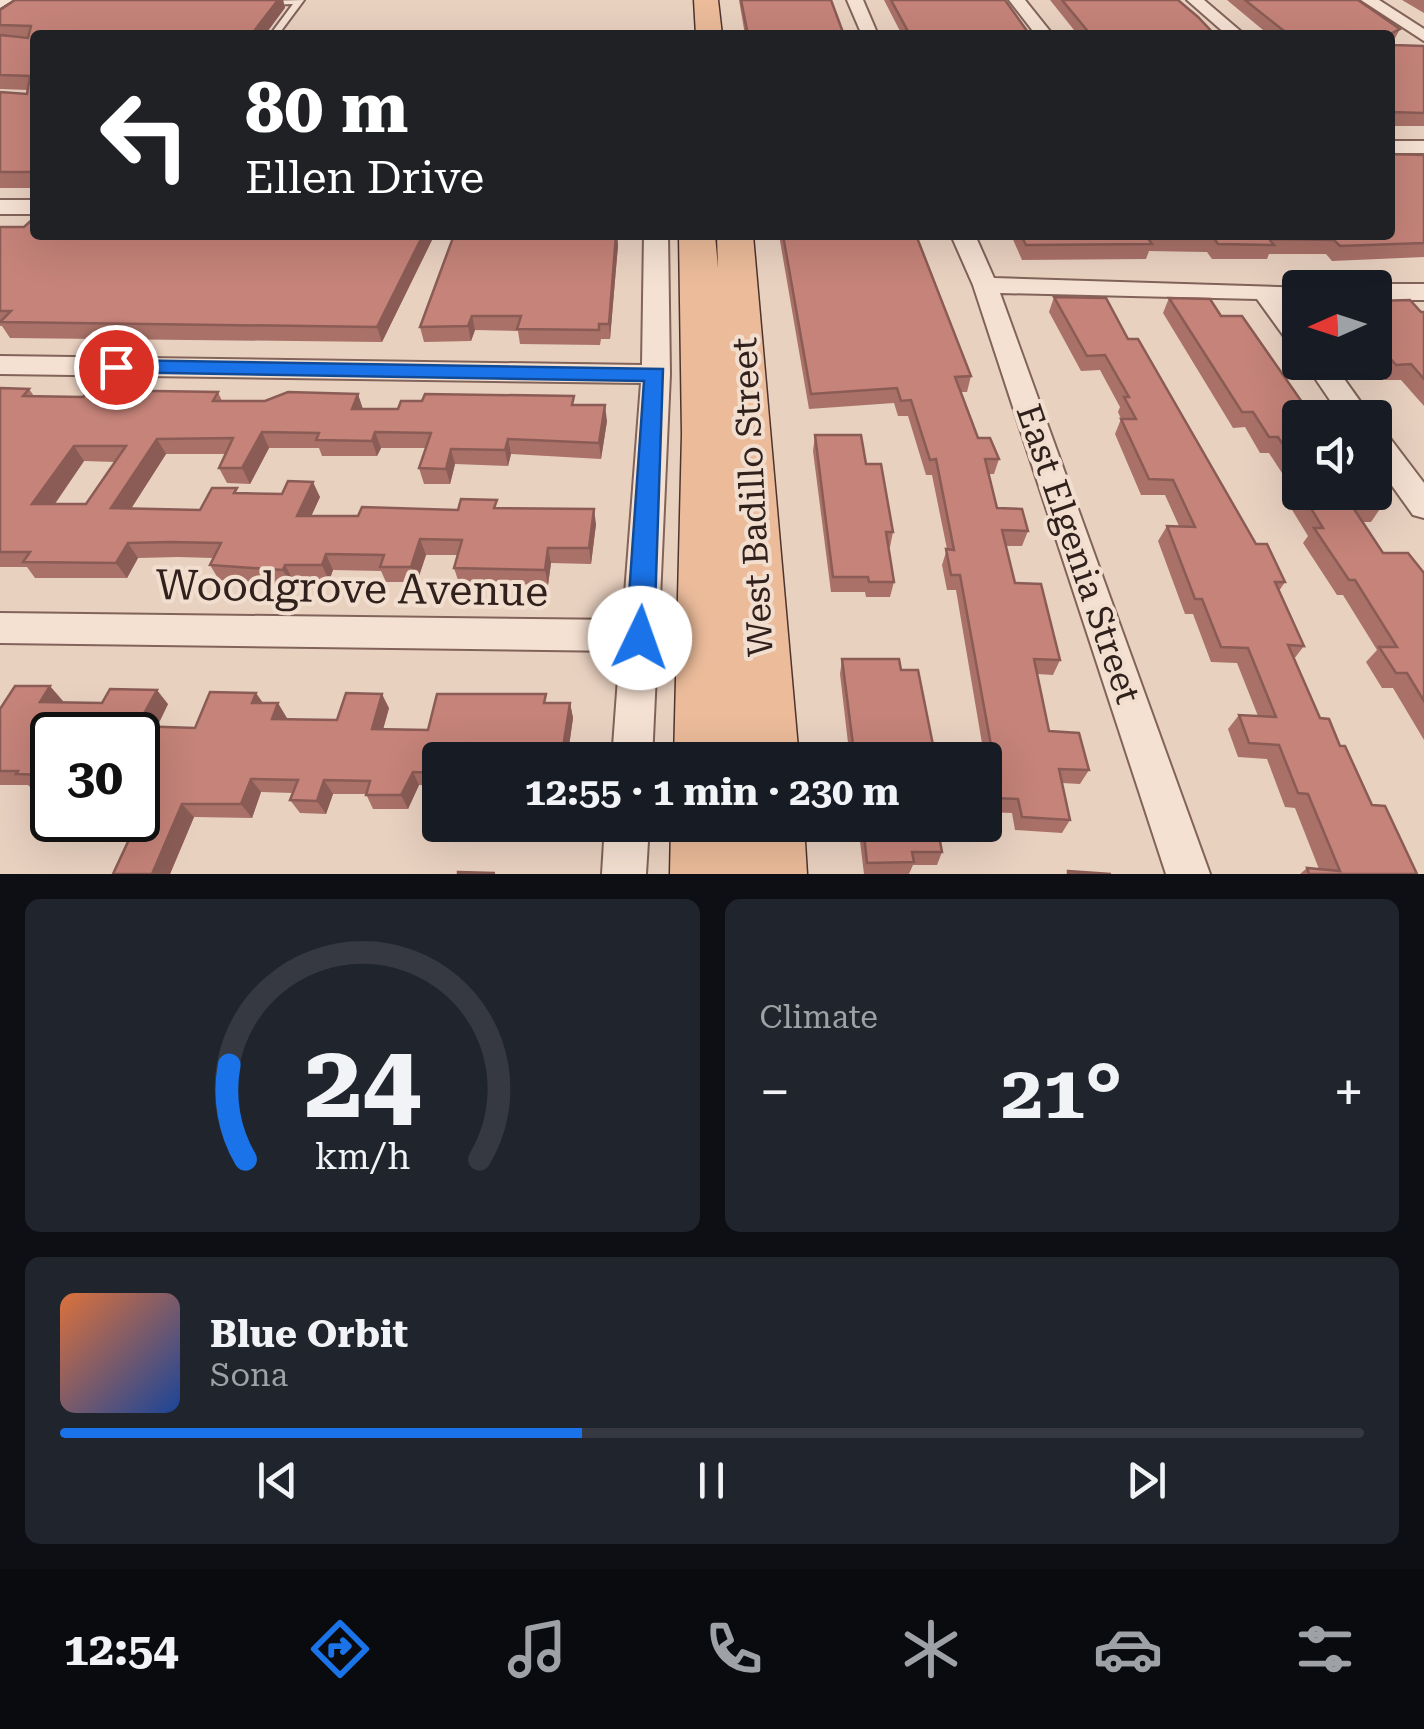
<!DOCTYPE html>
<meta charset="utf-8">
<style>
:root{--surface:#171b24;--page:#20242c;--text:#f1f3f6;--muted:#9ea1a6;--line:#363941;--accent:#1a73e8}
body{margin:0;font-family:"Roboto Serif",serif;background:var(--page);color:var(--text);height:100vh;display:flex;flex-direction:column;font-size:38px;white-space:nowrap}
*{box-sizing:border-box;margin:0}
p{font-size:32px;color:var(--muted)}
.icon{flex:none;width:55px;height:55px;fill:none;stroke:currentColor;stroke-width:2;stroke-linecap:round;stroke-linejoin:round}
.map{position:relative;height:874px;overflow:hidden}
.drawer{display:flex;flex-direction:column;gap:25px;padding:25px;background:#0d0f14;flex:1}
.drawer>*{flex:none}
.top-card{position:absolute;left:30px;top:30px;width:1365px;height:210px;border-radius:10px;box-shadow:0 10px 40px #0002;background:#202124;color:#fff;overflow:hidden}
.needle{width:65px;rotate:267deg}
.tools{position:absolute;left:1282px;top:270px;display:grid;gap:20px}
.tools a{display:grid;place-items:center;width:110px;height:110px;border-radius:10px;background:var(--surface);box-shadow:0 10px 40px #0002;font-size:50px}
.speed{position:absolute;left:30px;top:712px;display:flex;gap:20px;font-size:50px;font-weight:700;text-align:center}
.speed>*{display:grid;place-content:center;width:130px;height:130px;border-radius:50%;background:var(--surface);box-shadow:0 10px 40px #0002;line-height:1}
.speed .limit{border:5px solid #111;border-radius:15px;background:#fff;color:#111}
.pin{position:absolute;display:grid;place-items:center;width:85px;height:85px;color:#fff;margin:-42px;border:5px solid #fff;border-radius:50%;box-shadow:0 2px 10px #0007}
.me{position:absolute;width:110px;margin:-55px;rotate:3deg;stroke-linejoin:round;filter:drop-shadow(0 0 8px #0008)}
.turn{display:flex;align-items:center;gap:35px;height:210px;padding:0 50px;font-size:45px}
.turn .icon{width:130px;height:130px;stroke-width:2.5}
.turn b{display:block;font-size:70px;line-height:85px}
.big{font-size:75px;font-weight:700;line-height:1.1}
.drawer .card{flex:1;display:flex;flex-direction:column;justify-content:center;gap:15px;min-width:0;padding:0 35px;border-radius:15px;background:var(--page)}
.drawer .dial{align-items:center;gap:0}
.dial svg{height:260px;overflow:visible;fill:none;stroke:var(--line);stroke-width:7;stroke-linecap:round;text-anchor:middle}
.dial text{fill:var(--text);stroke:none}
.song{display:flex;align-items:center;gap:30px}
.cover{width:120px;height:120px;border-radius:15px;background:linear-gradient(135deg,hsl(20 70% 55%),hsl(220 70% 35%))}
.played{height:10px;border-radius:5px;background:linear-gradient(90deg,var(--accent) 40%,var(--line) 40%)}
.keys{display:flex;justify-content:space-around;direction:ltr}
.heat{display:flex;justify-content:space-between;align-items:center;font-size:55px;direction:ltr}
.drawer .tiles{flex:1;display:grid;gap:25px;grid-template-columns:1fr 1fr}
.card:last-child{grid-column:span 2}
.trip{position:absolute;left:422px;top:742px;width:580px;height:100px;border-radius:10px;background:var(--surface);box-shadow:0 10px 40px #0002;font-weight:700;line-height:100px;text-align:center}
.dock{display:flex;height:160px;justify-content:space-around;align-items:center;background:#090b0e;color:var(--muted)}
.dock .icon{width:70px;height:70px}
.dock .active{color:var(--accent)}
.dock b{font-size:45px;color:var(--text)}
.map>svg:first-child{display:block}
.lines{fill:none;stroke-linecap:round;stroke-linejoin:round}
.lane-casing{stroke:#816359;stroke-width:4}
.street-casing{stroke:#816359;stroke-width:4}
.secondary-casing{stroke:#62453d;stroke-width:4}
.primary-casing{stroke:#4e342e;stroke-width:3}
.lane{fill:#f5e1d2;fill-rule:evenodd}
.street{fill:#f5e1d2;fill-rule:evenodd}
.secondary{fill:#f5e1d2;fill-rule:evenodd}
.primary{fill:#ebbb9a;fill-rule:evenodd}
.wall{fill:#a97168;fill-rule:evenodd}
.shaded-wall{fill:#8a5c55}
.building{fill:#c58379;stroke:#8a5c55;stroke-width:2.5;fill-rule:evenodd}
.route{fill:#1a73e8;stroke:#114b97;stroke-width:2.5}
.labels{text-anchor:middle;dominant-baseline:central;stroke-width:8;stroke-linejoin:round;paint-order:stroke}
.street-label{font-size:35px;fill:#31211d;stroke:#f2decf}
.near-street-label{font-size:42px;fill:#31211d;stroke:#f2decf}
</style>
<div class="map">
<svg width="1424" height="874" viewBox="0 0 1424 874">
<rect width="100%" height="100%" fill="#e9d1c0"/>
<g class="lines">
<g class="lane-casing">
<polygon id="lane" points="304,0 278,35 270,35 293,4 267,5 264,1"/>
</g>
<g class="street-casing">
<g id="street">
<polygon points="847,0 863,0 878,35 862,35"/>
<polygon points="1009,0 1025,0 1053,35 1036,35"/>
<polygon points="1187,0 1204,0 1245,35 1227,35"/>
<polygon points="1361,0 1379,0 1424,29 1424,41"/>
<rect x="1390" y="141" width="34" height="12"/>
<rect x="0" y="200" width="35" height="14"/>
<polygon points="644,235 668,235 670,374 659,621 717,621 730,626 735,637 730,648 717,653 657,652 652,760 612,760 620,651 0,643 0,613 623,620 641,383 0,374 0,356 642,365"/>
<polygon points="951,235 975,235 994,278 1308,288 1300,288 1300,301 1283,300 1300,322 1300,348 1291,346 1257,299 1000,293 1210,874 1166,874 973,285"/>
<polygon points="1375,284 1424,284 1424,300 1375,300 1375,288 1366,288"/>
<polygon points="1304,362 1332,362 1372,418 1342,418"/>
<polygon points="1375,430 1386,433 1424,483 1424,518 1413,515 1375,462"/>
<polygon points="605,825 649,825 646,874 602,874"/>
</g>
</g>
<g class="secondary-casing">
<polygon id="secondary" points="0,0 13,0 0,8"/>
</g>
<g class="primary-casing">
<g id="primary">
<polygon points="694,0 718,0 722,35 696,35"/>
<polygon points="679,235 715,235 718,268 717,235 753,235 799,760 674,760 682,434"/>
<polygon points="671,825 804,825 807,874 670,874"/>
</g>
</g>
<use href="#lane" class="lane"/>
<use href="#street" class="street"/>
<use href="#secondary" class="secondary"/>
<use href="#primary" class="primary"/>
</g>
<g class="wall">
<polygon points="15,0 283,0 285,8 35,35 35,188 0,188 0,92 27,94 28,90 0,89 0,10"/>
<polygon points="739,0 831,0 844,35 745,35"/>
<polygon points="884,0 1005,0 1030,35 902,35"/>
<polygon points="1050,0 1178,0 1215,35 1078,35"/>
<polygon points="1227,0 1358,0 1400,29 1393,42 1394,45 1424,46 1424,126 1390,126 1390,35 1269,35"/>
<polygon points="1402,0 1424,0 1424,13"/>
<polygon points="1424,155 1424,257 1332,261 1326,254 1269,254 1267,259 1212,259 1207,252 1149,251 1146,259 1022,260 1011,235 1390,235"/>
<polygon points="0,227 432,240 382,342 10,338 2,326 0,326"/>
<polygon points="617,235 618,245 610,339 601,339 600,345 520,344 518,331 475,330 471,341 424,342 420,327"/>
<polygon points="779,235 916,235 971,376 967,392 961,392 978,438 999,459 994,474 989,474 997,508 1028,531 1022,546 1006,546 1015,583 1060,660 1053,675 1037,674 1049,731 1089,770 1080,784 1062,783 1070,820 1062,833 1015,830 1012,813 985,812 986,767 956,590 947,590 942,565 947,549 932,475 926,475 908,416 898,416 894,403 809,409"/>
<polygon points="1054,297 1128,339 1256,544 1285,582 1279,591 1304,646 1294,659 1320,718 1340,746 1372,805 1417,874 1300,874 1307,868 1319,869 1295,808 1285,807 1267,759 1238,757 1228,729 1239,715 1258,716 1237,663 1211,662 1193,614 1185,614 1158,541 1167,526 1179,526 1165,495 1141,495 1115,434 1121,419 1118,412 1120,407 1100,370 1081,371 1049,312"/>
<polygon points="1169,298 1221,316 1311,415 1309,418 1300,418 1300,492 1382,506 1371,522 1362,522 1383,553 1424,573 1424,740 1393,688 1382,688 1366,662 1377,650 1343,595 1337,595 1303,543 1308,536 1286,500 1293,490 1269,453 1260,453 1245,427 1233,428 1163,313"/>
<polygon points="1375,301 1424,312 1424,406 1401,380 1385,380 1371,362 1375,362"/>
<path d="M0 388 29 389 34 396 83 397 218 392 222 401 363 409 575 405 607 421 601 459 511 454 508 466 455 464 450 484H424L419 468 426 448H381L377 456H322L319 448H269L250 484 227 483 219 468 226 454H166L131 509 200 510 240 493 320 497 311 516H358L499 508 596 524 591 564 551 563 548 585 459 583 454 568 458 555H426L417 582H386L381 571 333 570 329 581 293 580 291 586 219 580 210 565 213 558 178 557 138 558 127 578H35L27 567H0ZM84 461 115 462 86 504H55Z"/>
<polygon points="815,435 866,464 893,532 890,547 888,547 894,582 890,597 866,597 865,592 831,592 813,451"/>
<polygon points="842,659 901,670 936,760 850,760 840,674"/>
<polygon points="63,701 62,703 168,704 157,727 195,728 263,703 287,718 287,719 337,720 389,708 383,729 428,730 548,703 570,703 573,718 567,760 440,760 440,786 419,785 408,809 373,809 366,794 333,794 326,814 300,813 290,800 293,793 261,792 252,818 194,817 170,874 113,874 134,831 106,830 95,820 138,820 138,735 52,735 52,788 31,788 28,785 0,785 0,709"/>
<polygon points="514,825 557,825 556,834 516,833"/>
<polygon points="858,825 937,825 942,852 937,865 913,865 909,874 864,874"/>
</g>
<g class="shaded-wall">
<polygon points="278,0 283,0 285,8 265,35 251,35"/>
<polygon points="423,235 430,235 432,240 382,342 377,327"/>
<polygon points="617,235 618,245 610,339 609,324"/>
<polygon points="472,316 475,330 471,341 468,326"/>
<polygon points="358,394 363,409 352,409"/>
<polygon points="605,405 607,421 601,459 599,443"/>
<polygon points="262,432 269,448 250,484 242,468"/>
<polygon points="375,432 381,448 377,456 372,441"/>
<polygon points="157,439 166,454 121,524 111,508"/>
<polygon points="508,439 511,454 508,466 505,450"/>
<polygon points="74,446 84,461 44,519 32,504"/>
<polygon points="451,449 455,464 450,484 446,469"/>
<polygon points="313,482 320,497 304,532 297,516"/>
<polygon points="594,509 596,524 591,564 589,548"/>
<polygon points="420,539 426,555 417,582 411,567"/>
<polygon points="128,543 138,558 127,578 116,563"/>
<polygon points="548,548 551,563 548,585 545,570"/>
<polygon points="326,554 333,570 329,581 322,565"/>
<polygon points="285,565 293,580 291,586 283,570"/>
<polygon points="50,686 63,701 54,717 40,702"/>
<polygon points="157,690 168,704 150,741 137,726"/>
<polygon points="256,693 266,707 252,703"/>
<polygon points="382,694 389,708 379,744 372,729"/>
<polygon points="278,703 287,718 281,733 272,719"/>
<polygon points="570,703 573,718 567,760 561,760"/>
<polygon points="413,772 419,785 408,809 401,795"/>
<polygon points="251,779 261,792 252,818 241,804"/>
<polygon points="324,780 333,794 326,814 317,801"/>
<polygon points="182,804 194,817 170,874 152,874"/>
</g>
<g class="building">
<polygon points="15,0 278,0 251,35 35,35 35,172 0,172 0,92 27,94 30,76 0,75 0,35 28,38 31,26 0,25 0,10"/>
<polygon points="741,0 831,0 844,35 748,35"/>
<polygon points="891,0 1005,0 1030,35 910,35"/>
<polygon points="1062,0 1178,0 1198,17 1215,35 1091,35"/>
<polygon points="1245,0 1358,0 1400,29 1392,33 1394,45 1424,46 1424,113 1390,112 1390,35 1289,35"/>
<polygon points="1390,154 1424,155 1424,243 1340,246 1334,240 1269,239 1274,245 1218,244 1213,237 1147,237 1152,244 1026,245 1021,235 1390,235"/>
<polygon points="34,218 35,235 423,235 377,327 0,322 11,311 0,311 0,227 24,227"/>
<polygon points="454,235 616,235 609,324 599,324 599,330 517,329 521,316 472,316 468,326 420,327"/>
<polygon points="783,235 916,235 971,376 955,377 978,438 990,438 999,459 985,459 997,508 1022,509 1028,531 1002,530 1015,583 1041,584 1060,660 1034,659 1049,731 1079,733 1089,770 1059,769 1070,820 1022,817 1018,799 992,798 986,767 995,767 960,575 951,575 946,549 954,550 936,459 930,460 911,400 901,401 897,388 811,394"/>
<polygon points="1054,297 1106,298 1128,339 1138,339 1256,544 1267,544 1285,582 1275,582 1304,646 1288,645 1320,718 1329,719 1340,746 1345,746 1372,805 1385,806 1417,874 1309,874 1307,868 1340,871 1308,794 1298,793 1279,745 1249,743 1239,715 1276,717 1248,648 1221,647 1202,599 1195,599 1167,526 1195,527 1173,480 1149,479 1121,419 1136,419 1124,397 1129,397 1105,355 1087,356"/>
<polygon points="1169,298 1210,299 1221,316 1242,316 1311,415 1289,415 1300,432 1300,471 1278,437 1269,437 1253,412 1242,412"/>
<polygon points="1410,300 1421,312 1424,312 1424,379 1411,364 1396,365 1375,341 1375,301"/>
<path d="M0 388 29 389 23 396 83 397 89 390 218 392 213 401H265L288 392 358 394 352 409H398L401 401H422L425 394 574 396 572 405H605L599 443 508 439 505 450 451 449 446 469 419 468 431 433 375 432 372 441 316 440 319 433 262 432 242 468H219L233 438 157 439 111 508 200 510 212 488H237L234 493 282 494 288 481 313 482 297 516H358L362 507 458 510 461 499 497 500 494 508 594 509 589 548H548L545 570 454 568 462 540 420 539 411 567H380L384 555 326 554 322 565H285L283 570 210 565 221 543 169 542 128 543 116 563 23 562 30 552H0ZM74 446H126L86 504H32Z"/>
<polygon points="815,435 861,435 866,464 881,464 893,532 886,532 894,582 869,582 868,577 833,577"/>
<polygon points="1301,492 1373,492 1382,506 1352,506 1383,553 1408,553 1424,573 1424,701 1407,673 1396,673 1379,647 1397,647 1355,580 1349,580 1314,528 1323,528"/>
<polygon points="842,659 899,659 901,670 918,670 936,760 855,760"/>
<polygon points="15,686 50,686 40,702 102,703 110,689 157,690 137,726 195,728 210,692 256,693 252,703 278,703 272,719 337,720 346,693 382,694 372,729 428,730 437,694 546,694 544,703 570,703 561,760 440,760 440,773 413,772 401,795 366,795 370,781 324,780 317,801 290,800 298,780 251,779 241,804 182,804 152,874 113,874 139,818 138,818 138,735 52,735 52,775 16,774 18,771 0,771 0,709"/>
<polygon points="863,825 937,825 942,852 912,852 914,862 867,863"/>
<polygon points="1068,871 1111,874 1068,874"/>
<polygon points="458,872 495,873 458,874"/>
</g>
<polygon class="route" points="116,360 663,369 654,638 650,646 630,646 626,638 644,381 108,372 108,362"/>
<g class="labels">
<g class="street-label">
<text transform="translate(753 497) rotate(-93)">West Badillo Street</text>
<text transform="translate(1078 554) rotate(71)">East Elgenia Street</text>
</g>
<g class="near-street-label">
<text transform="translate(352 588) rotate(1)">Woodgrove Avenue</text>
</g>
</g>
</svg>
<div class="tools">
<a><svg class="needle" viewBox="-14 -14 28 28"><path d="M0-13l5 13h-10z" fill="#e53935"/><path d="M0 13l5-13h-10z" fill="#9ea1a6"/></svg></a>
<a><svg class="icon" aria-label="sound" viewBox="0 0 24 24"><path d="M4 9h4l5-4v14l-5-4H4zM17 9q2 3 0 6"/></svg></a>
</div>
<div class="speed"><div class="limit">30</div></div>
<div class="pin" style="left:116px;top:367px;background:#d93025"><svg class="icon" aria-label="arrive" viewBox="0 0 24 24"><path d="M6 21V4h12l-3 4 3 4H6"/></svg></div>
<svg class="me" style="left:640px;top:638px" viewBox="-20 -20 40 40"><circle r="19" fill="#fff"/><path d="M0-13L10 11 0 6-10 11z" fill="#1a73e8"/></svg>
<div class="trip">12:55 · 1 min · 230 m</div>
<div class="top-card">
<div class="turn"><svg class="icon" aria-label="left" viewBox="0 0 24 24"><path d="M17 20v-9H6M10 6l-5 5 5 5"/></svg><div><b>80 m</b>Ellen Drive</div></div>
</div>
</div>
<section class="drawer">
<div class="tiles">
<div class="card dial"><svg viewBox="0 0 100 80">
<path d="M14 69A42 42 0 1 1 86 69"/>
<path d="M14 69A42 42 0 0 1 9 40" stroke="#1a73e8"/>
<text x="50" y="56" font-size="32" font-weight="700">24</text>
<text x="50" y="72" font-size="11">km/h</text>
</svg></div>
<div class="card"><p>Climate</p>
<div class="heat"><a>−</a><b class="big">21°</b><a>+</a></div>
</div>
<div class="card">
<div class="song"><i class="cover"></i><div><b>Blue Orbit</b><p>Sona</p></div></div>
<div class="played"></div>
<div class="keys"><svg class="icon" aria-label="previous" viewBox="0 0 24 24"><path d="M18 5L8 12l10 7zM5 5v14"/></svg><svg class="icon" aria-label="pause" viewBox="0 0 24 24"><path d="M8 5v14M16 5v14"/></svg><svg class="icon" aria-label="next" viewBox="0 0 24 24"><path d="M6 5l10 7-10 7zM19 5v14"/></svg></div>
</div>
</div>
</section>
<nav class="dock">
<b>12:54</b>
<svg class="icon active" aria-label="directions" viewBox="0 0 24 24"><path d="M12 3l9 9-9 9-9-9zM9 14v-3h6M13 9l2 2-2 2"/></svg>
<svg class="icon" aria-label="music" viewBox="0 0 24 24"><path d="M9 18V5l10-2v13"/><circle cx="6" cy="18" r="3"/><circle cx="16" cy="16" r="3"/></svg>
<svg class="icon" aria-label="phone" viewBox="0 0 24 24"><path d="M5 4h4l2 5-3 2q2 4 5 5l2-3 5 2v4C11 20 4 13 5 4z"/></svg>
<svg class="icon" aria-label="climate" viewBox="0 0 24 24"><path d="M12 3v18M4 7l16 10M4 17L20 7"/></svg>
<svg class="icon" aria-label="car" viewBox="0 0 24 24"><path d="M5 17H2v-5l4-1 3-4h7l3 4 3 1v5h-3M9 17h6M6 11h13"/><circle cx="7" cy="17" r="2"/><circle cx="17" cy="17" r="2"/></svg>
<svg class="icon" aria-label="filters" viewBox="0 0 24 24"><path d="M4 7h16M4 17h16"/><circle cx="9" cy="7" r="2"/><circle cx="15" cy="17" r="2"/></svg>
</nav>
